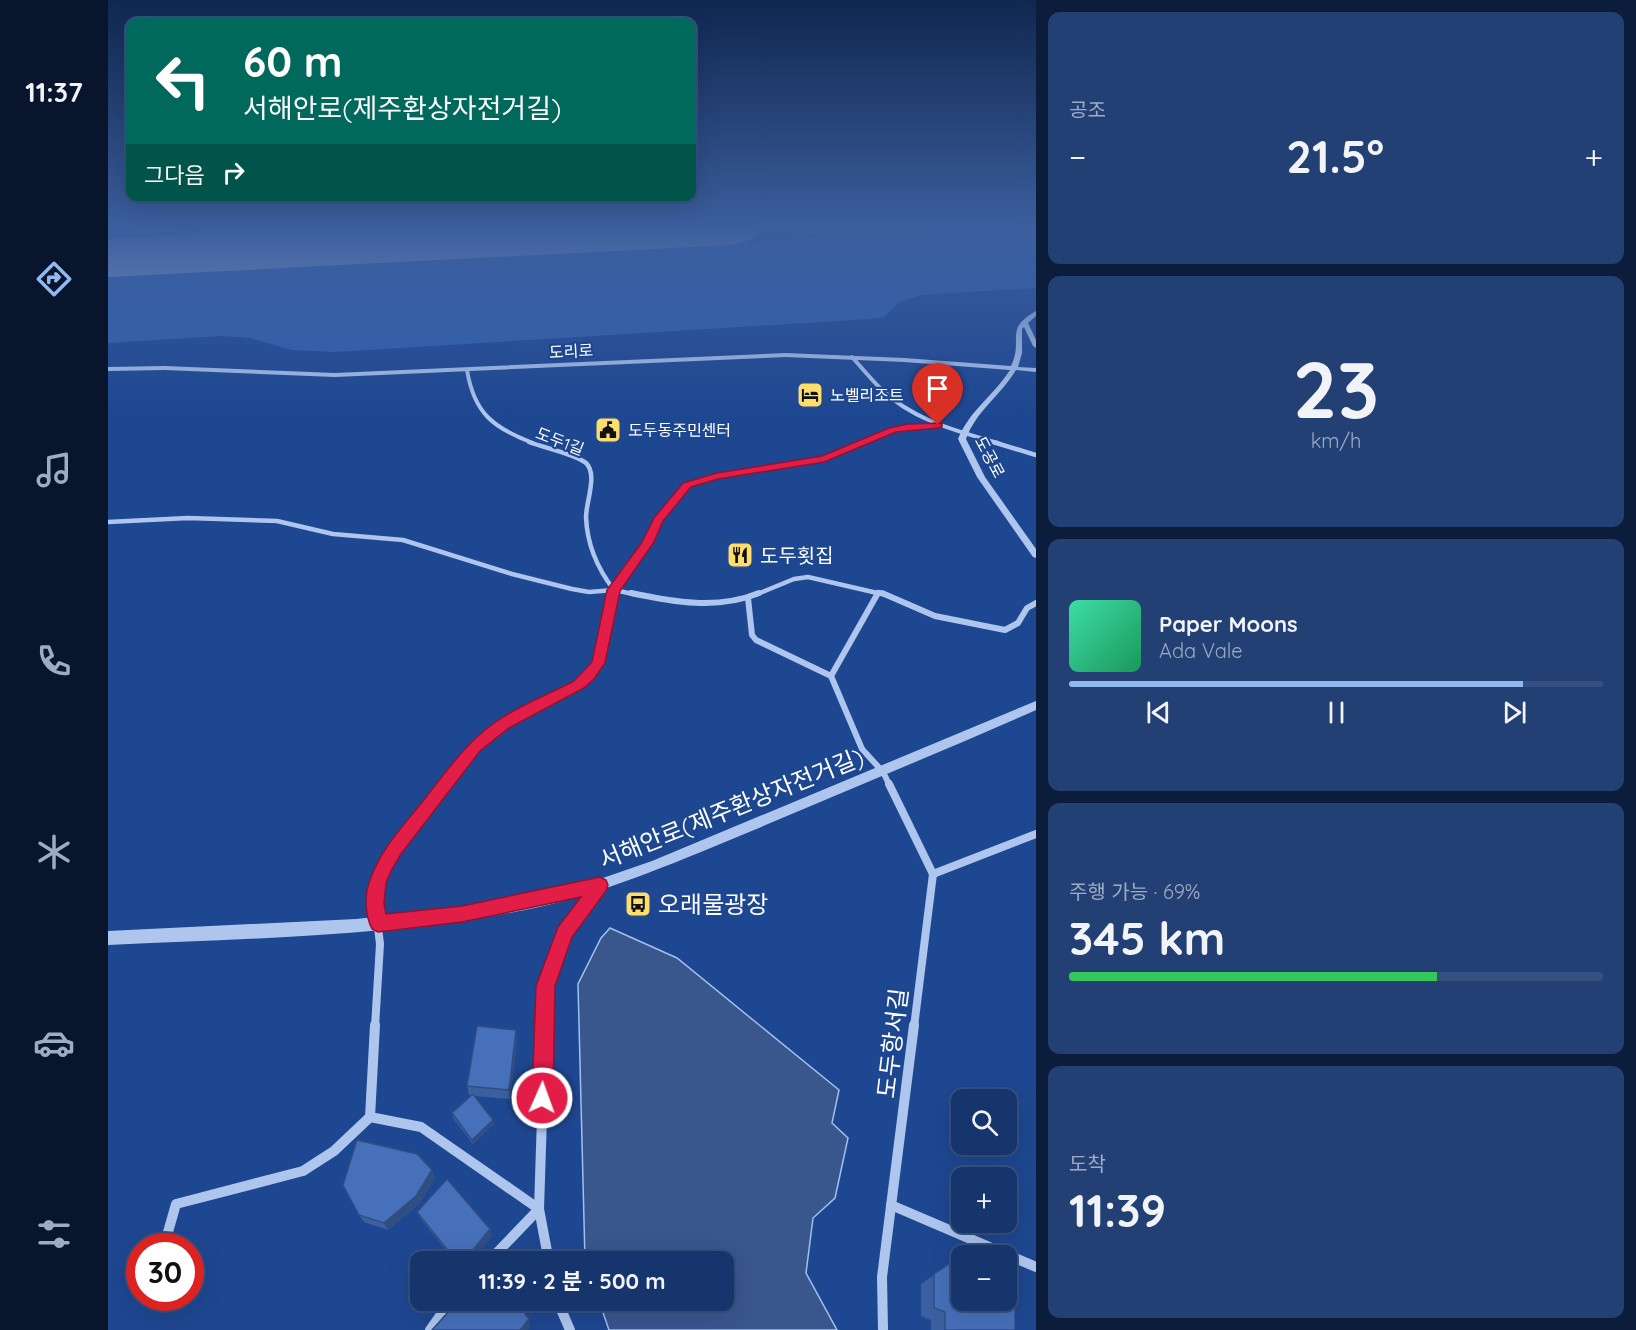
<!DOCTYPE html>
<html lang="ko">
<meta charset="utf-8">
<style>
:root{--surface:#16356d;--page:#234075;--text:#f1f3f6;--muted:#9eabc2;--line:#355080;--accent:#90b9f0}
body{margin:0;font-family:Quicksand,"Noto Sans KR",sans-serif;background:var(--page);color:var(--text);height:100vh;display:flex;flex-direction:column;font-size:22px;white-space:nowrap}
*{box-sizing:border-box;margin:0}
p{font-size:20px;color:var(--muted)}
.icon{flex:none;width:33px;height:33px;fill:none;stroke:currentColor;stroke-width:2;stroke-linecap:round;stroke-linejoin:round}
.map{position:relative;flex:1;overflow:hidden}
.side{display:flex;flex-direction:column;gap:12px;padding:12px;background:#0c1d3c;width:600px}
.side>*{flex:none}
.guide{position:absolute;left:18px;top:18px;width:570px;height:183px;border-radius:12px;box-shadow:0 6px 24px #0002,0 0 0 2px var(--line);background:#00695c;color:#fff;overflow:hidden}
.buttons{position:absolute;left:843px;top:1089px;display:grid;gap:12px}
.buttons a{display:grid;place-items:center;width:66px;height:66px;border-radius:12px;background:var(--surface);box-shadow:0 6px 24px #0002,0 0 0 2px var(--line);font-size:30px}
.speed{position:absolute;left:18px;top:1233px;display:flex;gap:12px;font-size:30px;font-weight:700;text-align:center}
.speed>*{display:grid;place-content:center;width:78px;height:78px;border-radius:50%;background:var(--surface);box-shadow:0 6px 24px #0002,0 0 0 2px var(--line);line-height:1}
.speed .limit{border:9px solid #d22;background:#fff;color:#111}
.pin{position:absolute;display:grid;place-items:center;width:51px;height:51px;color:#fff;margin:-62px -26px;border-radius:50% 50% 50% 0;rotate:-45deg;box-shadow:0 0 6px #0007}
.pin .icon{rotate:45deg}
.me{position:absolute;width:66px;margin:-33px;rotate:2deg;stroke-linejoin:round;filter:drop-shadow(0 0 4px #0008)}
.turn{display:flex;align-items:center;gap:21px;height:126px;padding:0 18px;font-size:27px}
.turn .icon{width:78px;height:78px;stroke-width:2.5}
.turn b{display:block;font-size:42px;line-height:51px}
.then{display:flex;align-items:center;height:57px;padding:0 18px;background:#0003;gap:12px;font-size:22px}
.big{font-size:45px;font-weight:700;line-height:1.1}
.side .card{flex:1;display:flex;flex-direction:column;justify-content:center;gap:9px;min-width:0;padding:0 21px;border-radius:12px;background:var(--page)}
.side .dial{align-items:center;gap:0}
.dial b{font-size:78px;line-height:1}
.song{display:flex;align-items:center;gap:18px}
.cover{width:72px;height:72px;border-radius:9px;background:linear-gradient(135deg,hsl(160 70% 55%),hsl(150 70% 35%))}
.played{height:6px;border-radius:3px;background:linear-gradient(90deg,var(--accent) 85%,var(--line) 85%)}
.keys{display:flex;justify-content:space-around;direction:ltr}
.heat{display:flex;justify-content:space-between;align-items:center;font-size:33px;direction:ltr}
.charge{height:9px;border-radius:4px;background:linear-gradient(90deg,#34c759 69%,var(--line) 0)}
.trip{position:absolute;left:302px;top:1251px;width:324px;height:60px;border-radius:12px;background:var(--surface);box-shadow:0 6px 24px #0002,0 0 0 2px var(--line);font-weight:700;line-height:60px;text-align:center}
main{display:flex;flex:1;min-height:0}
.tabs{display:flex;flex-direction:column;width:108px;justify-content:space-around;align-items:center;background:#09152c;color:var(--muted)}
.tabs .icon{width:42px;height:42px}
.tabs .active{color:var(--accent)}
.tabs b{font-size:27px;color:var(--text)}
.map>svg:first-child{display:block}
.green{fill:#3160af}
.water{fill:#39568d;stroke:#a1c0ef;stroke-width:1.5}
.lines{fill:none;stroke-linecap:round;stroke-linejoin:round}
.taxiway{fill:#8ea3c8;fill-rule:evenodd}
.runway{fill:#8ea3c8;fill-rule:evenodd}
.minor-far4{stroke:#aec6ee;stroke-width:4}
.minor-far3{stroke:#aec6ee;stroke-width:4.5}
.minor-far2{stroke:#aec6ee;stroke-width:6}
.minor-far1{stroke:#aec6ee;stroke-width:8}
.minor{stroke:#aec6ee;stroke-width:10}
.tertiary{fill:#aec6ee;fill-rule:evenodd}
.wall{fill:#3c609f}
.shaded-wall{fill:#314e82}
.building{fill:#4670b9;stroke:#314e82;stroke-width:1.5}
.route{fill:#e11d48;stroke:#92132f;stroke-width:1.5}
.labels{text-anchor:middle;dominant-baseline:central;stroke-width:4.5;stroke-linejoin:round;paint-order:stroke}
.far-street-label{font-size:16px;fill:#fff;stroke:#1e4791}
.far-poi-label{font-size:16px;fill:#fff;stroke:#1e4791;text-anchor:start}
.poi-label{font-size:20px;fill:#fff;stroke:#1e4791;text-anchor:start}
.near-street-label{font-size:24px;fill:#fff;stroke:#1e4791}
.near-poi-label{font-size:24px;fill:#fff;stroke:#1e4791;text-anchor:start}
</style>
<main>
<nav class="tabs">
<b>11:37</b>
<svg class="icon active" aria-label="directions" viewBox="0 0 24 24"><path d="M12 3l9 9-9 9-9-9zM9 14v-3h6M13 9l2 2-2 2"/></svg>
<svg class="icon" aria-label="music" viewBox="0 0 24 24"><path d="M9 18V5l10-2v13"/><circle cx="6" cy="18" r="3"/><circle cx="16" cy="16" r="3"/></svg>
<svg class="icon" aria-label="phone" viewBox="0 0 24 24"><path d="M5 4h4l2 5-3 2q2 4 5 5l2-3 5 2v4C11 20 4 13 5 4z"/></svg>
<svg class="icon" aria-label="climate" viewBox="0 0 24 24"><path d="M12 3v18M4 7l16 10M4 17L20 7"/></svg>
<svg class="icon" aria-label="car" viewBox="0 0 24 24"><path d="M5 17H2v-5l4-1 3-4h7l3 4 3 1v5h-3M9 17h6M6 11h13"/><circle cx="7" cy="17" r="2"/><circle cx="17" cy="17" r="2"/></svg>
<svg class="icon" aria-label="filters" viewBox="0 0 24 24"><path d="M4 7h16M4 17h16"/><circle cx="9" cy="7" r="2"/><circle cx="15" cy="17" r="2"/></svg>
</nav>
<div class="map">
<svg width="928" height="1330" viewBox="0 0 928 1330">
<rect width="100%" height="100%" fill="#1e4791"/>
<g class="green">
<polygon points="0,227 79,227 40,240 0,245"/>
<polygon points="152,227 366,227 129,238"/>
<polygon points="806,227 928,227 928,288 812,295 790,303 776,317 763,319 227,352 184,350 142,338 114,336 0,343 0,274 815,233"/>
</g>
<polygon class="water" points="502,928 569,958 731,1090 724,1123 740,1138 727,1198 705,1218 698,1273 729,1330 501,1330 491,1301 615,1300 615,1262 477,1262 477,1260 470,984 493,938"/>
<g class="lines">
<g class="taxiway">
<polygon points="102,227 136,227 132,232 72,257 0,264 0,250 67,242"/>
<path d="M414 227H459L455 232C428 239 386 253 358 246L355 241 358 236Z"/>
<polygon points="522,227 570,227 566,232 531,239 522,237 519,232"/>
</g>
<polygon class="runway" points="238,227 652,227 644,240 623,245 0,277 0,239"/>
<g class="minor-far4">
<path d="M744 357C753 367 762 378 772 388 804 420 849 431 890 443"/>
<path d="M359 370C366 413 385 428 425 443"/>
<polyline points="753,443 785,430 830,425"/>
</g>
<g class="minor-far3">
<path d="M421 442C436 448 465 453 478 463 490 474 478 502 478 517 479 545 489 568 506 590"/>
<polyline points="885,442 928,455"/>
<polyline points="0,522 80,518 169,521 225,534 295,540 404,574 464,589 481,592 506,590 530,595"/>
<polyline points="505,595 506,590 540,542 556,512 579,485 609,476 716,459 757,442"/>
<polyline points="647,595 686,579 700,577 778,595"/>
<polyline points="769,595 771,592"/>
</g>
<g class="minor-far2">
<path d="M523 593C565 602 610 610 651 593"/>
<polyline points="774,593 827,616 897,630 910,623 919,608 928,603"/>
<polyline points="640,598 644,635 648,640 723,676 754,749 775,772 782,786"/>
<polyline points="723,676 770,593"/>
<path d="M336 786C361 753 379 732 416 712 442 697 471 691 488 665 496 654 502 609 505 593"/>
</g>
<g class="minor-far1">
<polyline points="781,784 825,874 806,1027"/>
<polyline points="825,874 928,834"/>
<polyline points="267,1027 272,944 267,903 269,883 287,849 337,784"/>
<polyline points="437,1027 438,986 457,933 491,886"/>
</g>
<g class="minor">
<polyline points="267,1025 262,1117 313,1127 431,1209 380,1262"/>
<polyline points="437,1025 431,1209 441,1262"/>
<polyline points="783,1205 928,1267"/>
<polyline points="56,1246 68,1204 195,1171 226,1151 262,1117"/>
<polyline points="449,1300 462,1330"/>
<polyline points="322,1330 343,1300"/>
<polyline points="775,1330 774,1277 806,1025"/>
</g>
<g class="tertiary">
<path d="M928 311V316L920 323 928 340V348L925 346 916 327 914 329V353L910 367 928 368V372L908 370C893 395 868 411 858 439L877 477 928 549V558L925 557 869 477 850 439C861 411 886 395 902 370L796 362 678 357 227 377 57 370 0 371V367L57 366 227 373 678 353 796 358 903 366C916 339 895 330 928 311Z"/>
<path d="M928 701V710C835 751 740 790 646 830 575 859 506 890 431 907 290 937 144 938 0 945V931L248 919 372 906 432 894 492 879 544 861Z"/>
</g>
</g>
<g class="wall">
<polygon points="409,1040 402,1099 366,1096 386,1124 365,1144 345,1118 344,1113 363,1095 361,1095 359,1086"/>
<polygon points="324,1170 327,1178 311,1204 280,1230 256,1222 251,1215"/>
<polygon points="309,1212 382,1229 384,1236 363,1262 347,1262 313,1219"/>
<polygon points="847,1260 907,1330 823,1330 823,1320 813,1316 813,1284"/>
</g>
<g class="shaded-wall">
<polygon points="408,1030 409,1040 402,1099 401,1090"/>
<polygon points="385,1120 386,1124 365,1144 364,1140"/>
<polygon points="324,1170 327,1178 311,1204 280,1230 276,1223"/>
<polygon points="382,1229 384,1236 363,1262 355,1262"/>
<polygon points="421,1319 422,1327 420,1330 412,1330"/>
</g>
<g class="building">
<polygon points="369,1026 408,1030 401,1090 359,1086"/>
<polygon points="365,1094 385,1120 364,1140 344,1113"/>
<polygon points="249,1140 309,1154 324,1170 308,1196 276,1223 251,1215 235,1185"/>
<polygon points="339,1179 382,1229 355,1262 349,1262 309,1212"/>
<polygon points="847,1260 854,1263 854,1300 898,1300 898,1280 907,1283 907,1330 837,1330 837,1312 826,1308 826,1274"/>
<polygon points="351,1300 407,1300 421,1319 412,1330 324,1330"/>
</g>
<linearGradient id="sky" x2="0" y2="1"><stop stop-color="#102750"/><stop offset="0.55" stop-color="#3b5e9d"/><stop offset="1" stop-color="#3b5e9d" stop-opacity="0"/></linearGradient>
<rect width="928" height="414" fill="url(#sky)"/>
<path class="route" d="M834 423V427L830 428 788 432 716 462 610 479 583 487 555 521 546 542 512 591 497 663 486 679 476 688 401 728 372 751 293 854 283 871 278 883 276 903 278 914 354 906 492 877 498 880 500 885 498 891 464 937 447 986 445 1098 442 1105 434 1108 427 1105 424 1098 428 986 450 927 473 897 354 922 270 932 264 929C257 915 256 896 262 880 272 850 295 826 315 801 338 772 358 742 389 721 412 705 441 694 466 681L484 662 499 590 534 542 546 518 575 483 609 473 714 456 781 428 800 424Z"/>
<defs>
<g id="hotel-square" transform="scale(1.35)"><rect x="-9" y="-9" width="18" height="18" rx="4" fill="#fdde6d" stroke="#1e4791"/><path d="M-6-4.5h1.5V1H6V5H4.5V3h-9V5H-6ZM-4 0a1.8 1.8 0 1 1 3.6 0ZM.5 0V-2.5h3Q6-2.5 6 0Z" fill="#111"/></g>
<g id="civic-square" transform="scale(1.35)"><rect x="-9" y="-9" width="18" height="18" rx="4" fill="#fdde6d" stroke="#1e4791"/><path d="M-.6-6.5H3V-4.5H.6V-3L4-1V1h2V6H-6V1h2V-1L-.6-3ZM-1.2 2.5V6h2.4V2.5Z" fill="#111"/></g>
<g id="restaurant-square" transform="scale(1.35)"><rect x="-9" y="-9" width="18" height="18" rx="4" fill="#fdde6d" stroke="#1e4791"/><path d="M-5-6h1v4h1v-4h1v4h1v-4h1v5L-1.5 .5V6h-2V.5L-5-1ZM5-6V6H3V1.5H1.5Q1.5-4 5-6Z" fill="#111"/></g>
<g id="bus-square" transform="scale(1.35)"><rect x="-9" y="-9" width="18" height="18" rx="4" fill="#fdde6d" stroke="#1e4791"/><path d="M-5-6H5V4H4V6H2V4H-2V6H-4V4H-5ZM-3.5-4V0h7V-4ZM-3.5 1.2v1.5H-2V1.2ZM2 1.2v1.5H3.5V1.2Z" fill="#111"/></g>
</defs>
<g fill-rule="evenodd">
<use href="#hotel-square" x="702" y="395"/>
<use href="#civic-square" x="500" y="430"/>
<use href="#restaurant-square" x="632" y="555"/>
<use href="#bus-square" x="530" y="904"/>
</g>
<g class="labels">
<g class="far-street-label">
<text transform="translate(463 351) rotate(-3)">도리로</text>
<text transform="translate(452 441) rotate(21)">도두1길</text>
<text transform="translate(882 457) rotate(62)">도공로</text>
</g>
<g class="far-poi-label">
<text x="722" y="395">노벨리조트</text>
<text x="520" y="430">도두동주민센터</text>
</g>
<g class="poi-label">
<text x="652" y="555">도두횟집</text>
</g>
<g class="near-street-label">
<text transform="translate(623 808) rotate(-22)">서해안로(제주환상자전거길)</text>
<text transform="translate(784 1043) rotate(-83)">도두항서길</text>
</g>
<g class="near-poi-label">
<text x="550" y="904">오래물광장</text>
</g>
</g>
</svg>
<div class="buttons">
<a><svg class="icon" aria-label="search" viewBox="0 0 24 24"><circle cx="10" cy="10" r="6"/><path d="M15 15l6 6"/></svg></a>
<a>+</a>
<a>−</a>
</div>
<div class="speed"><div class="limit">30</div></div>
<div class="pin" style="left:830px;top:425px;background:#d93025"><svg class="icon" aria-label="arrive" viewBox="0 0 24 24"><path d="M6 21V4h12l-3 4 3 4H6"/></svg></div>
<svg class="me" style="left:434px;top:1098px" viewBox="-20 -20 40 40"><circle r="17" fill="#e11d48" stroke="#fff" stroke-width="3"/><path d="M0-11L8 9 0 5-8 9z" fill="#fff"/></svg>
<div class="trip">11:39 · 2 분 · 500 m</div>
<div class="guide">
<div class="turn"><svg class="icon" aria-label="left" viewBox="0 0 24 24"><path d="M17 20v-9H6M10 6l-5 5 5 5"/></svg><div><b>60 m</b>서해안로(제주환상자전거길)</div></div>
<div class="then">그다음<svg class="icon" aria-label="right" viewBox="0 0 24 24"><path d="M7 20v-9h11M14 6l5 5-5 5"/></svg></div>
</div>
</div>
<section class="side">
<div class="card"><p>공조</p>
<div class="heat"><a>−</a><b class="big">21.5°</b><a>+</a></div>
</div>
<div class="card dial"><b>23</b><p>km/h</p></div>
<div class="card">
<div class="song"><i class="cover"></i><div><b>Paper Moons</b><p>Ada Vale</p></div></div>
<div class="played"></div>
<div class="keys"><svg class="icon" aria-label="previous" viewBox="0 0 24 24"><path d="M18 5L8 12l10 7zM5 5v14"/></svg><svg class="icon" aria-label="pause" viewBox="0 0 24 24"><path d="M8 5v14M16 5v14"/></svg><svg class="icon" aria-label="next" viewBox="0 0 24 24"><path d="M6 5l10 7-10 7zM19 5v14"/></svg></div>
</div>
<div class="card"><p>주행 가능 · 69%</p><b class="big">345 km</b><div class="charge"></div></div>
<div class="card"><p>도착</p><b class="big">11:39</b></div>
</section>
</main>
